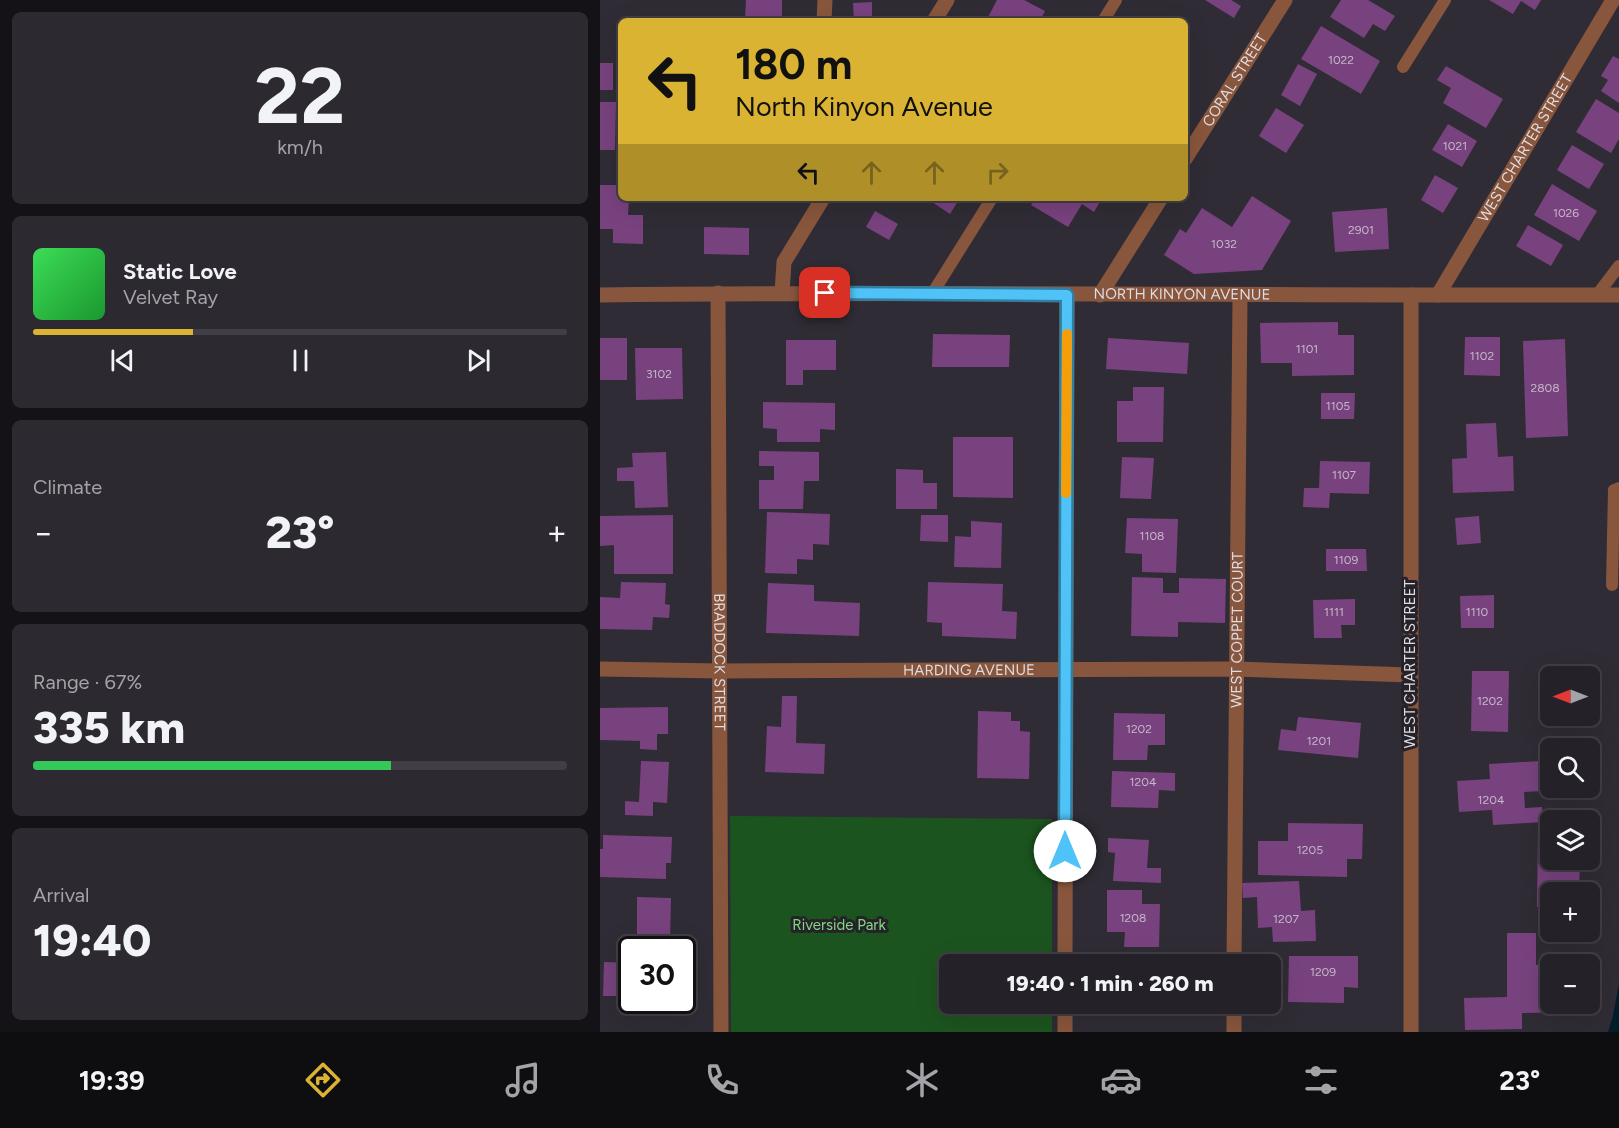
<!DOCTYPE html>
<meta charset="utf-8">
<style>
:root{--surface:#242128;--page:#2c2930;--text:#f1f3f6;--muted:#a3a3a8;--line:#413e45;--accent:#dbb333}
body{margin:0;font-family:Figtree,sans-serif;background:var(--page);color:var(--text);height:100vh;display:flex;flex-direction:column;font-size:22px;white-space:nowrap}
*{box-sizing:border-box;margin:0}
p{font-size:20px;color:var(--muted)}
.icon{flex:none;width:33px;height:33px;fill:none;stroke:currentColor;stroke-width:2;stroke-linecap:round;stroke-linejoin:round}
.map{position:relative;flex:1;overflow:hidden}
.drawer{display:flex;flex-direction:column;gap:12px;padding:12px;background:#141216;width:600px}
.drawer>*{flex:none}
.hud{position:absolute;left:18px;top:18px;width:570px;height:183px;border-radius:9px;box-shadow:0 6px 24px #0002,0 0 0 2px var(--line);background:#dbb333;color:#111;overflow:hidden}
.needle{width:39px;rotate:270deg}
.buttons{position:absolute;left:940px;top:666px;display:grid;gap:12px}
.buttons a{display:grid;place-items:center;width:60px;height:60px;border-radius:9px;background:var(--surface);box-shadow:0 6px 24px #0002,0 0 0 2px var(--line);font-size:30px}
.speed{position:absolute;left:18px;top:936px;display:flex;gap:12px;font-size:30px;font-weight:700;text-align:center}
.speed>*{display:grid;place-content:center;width:78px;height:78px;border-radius:50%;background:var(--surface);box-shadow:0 6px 24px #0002,0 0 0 2px var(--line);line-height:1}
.speed .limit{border:3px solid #111;border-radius:9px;background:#fff;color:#111}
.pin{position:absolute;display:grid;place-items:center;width:51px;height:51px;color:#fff;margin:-26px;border-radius:12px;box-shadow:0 3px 9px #0006}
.me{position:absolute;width:66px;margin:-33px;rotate:0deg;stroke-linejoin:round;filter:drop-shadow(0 0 4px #0008)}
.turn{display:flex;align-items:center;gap:21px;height:126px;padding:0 18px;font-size:27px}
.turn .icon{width:78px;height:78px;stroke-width:2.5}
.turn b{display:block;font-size:42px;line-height:51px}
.lanes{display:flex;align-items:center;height:57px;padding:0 18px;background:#0003;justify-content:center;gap:30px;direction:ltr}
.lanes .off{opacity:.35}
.big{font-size:45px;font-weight:800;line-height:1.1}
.drawer .card{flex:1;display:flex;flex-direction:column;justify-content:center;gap:9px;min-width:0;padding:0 21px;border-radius:9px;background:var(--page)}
.drawer .dial{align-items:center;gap:0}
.dial b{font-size:78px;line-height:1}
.song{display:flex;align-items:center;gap:18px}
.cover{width:72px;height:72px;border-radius:9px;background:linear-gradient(135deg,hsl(130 70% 55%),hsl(130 70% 35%))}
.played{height:6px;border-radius:3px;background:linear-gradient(90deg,var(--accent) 30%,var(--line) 30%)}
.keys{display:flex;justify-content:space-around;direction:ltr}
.heat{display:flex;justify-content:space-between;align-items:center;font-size:33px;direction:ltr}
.charge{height:9px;border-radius:4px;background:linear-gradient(90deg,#34c759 67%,var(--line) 0)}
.trip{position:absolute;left:339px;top:954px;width:342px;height:60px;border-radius:9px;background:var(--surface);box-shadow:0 6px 24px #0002,0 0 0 2px var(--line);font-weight:800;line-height:60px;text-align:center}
.dock{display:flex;height:96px;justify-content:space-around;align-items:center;background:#0e0d10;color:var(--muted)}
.dock .icon{width:42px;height:42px}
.dock .selected{color:var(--accent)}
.dock b{font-size:27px;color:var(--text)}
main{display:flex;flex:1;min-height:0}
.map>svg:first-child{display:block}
.green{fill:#1c541f}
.water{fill:#001f2a}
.building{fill:#78427e}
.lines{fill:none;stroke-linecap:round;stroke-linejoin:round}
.service{stroke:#88563c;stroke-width:12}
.minor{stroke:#88563c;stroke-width:15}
.route-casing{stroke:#337fa1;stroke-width:15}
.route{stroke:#4fc3f7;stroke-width:10}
.slow{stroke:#f59e0b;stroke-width:10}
.labels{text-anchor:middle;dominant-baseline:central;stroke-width:6;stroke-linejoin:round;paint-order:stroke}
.number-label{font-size:12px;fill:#c5b6c9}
.street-label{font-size:15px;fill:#dfdce2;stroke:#26222a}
.park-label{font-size:15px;fill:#83d783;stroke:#26222a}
</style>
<main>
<section class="drawer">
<div class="card dial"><b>22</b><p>km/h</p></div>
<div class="card">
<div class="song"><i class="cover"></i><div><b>Static Love</b><p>Velvet Ray</p></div></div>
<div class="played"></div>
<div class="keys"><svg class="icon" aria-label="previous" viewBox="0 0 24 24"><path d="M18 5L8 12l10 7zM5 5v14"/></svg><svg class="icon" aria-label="pause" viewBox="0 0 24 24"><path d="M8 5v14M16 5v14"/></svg><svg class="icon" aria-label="next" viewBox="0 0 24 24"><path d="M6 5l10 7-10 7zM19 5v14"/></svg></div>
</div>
<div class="card"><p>Climate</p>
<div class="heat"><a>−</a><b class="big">23°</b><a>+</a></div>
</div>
<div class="card"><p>Range · 67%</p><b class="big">335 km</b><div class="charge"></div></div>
<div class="card"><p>Arrival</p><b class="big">19:40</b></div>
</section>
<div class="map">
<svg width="1019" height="1032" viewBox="0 0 1019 1032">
<rect width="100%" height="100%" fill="#302c35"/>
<polygon class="green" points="130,816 452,819 452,964 350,964 350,1004 452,1004 452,1032 131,1032"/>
<polygon class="water" points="1019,983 1019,1032 1008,1032 1013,1016"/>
<g class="building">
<polygon points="146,0 182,0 182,19 145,18"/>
<polygon points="397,0 424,0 445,11 440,21 435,21 425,16 422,21 386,21"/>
<polygon points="605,0 631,0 641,6 634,18"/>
<polygon points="741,0 768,0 795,16 785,31 773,24 764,38 730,17"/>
<polygon points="889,0 941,0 935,10 921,1 913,14"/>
<polygon points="272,2 272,17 291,16 291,21 254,21 253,3"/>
<polygon points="721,26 780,61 761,94 701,59"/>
<polygon points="1013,56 1019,59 1019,103 1001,91 1008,80 1001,76"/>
<rect x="0" y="63" width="13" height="27"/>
<polygon points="698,64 717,74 700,106 681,95"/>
<polygon points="846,66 903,99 886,128 843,103 851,88 837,80"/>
<polygon points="996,99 1019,113 1019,139 1011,153 976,132"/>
<polygon points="0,102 16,102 15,150 0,150"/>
<polygon points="676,108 704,125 686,153 659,136"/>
<polygon points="848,124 877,141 862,167 832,150"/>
<polygon points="972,145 1004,164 989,189 957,170"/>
<polygon points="835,175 858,188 843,213 821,200"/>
<polygon points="952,184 997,211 979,241 934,215"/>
<polygon points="0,185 21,185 21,198 29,198 28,215 43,215 43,244 13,243 13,229 0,229"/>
<polygon points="652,196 691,221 662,270 594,274 564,255 580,229 586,233 602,208 632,227"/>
<polygon points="326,198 360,198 350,214"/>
<polygon points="436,198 502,198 494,212 482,204 468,227 431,205"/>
<polygon points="787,208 789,249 735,252 732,212"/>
<polygon points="275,211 298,224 289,240 266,227"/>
<polygon points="928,225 963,245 951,266 916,246"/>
<polygon points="104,227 149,228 149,255 104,254"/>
<polygon points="738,322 738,335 754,335 754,375 692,376 692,363 661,363 660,323"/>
<polygon points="333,334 410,335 409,367 332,367"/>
<polygon points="865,337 900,337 900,376 864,375"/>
<rect x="0" y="338" width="27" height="42"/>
<polygon points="508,338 589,343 587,374 506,369"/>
<polygon points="965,339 968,436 926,438 923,341"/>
<polygon points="186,340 236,340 236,370 203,370 203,385 186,385"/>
<polygon points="35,348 82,348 83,399 36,400"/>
<polygon points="533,387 564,387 563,442 517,442 517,401 533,401"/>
<polygon points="721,393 755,393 754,419 721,419"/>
<polygon points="163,402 235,403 235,430 220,429 220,442 177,442 177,429 163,428"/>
<polygon points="896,423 898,457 913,456 914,491 853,493 852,459 867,458 866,424"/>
<polygon points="353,437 413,437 413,498 353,497"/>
<polygon points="159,451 219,452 219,481 204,481 203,509 159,509 159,480 174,480 174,466 159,466"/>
<polygon points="66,452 68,507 35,508 34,481 17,481 17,468 33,467 32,453"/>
<polygon points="522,457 554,458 551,499 520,498"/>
<polygon points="720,461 770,462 769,494 730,493 729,508 703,507 704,488 719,488"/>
<polygon points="296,469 323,470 323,483 337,483 337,509 296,509"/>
<polygon points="167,512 230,514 229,545 213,544 213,560 197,559 197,574 165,573"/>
<polygon points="73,515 73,574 14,574 14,545 0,546 0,516"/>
<polygon points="321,515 348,515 348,542 320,541"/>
<polygon points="879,516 881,543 857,545 855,518"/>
<polygon points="527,518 578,519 576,573 542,572 542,554 525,553"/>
<polygon points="371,521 402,523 401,568 354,567 355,536 371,537"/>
<polygon points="726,549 766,549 767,571 726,571"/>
<polygon points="532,577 563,578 563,593 579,593 579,578 626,579 625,623 578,622 578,637 531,636"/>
<polygon points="21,582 66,583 65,604 70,605 69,618 53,617 52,630 0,629 0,597 20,598"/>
<polygon points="328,582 403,584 402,611 417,612 416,639 342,636 342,623 327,622"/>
<polygon points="168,583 214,585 214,601 260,603 259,636 166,633"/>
<polygon points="894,595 894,628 861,628 860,596"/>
<polygon points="755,599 755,625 741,625 742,638 714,638 713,600"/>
<polygon points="872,671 909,671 908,732 871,731"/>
<polygon points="182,696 197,696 196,743 225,744 224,774 165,772 167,726 181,727"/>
<polygon points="68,707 68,734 57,734 57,750 40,749 40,741 0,740 0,708"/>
<polygon points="378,711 411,712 411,721 420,721 420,731 430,732 429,779 377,778"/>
<polygon points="514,713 565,714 565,745 548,745 547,760 513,760"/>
<polygon points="698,717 761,723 758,758 678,750 681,729 696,731"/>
<polygon points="41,761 69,762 67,803 53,802 53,816 25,815 25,801 39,802"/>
<polygon points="939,761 941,791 924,792 925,808 942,807 943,822 893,825 892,810 859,812 857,781 890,779 889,764"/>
<polygon points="512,771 575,773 575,791 559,790 558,808 511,807"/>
<polygon points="688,823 763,824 762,859 747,859 747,877 658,875 658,841 688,841"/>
<polygon points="938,829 951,829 951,860 980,861 979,892 951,892 951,907 937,907"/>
<polygon points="3,835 72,837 71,863 66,863 66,879 0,877 0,849 3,849"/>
<polygon points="508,838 549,840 547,868 561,868 561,883 513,881 515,853 508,852"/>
<polygon points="699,881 701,911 715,910 716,941 673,942 672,927 658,928 657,897 643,898 642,883"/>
<polygon points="507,890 542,890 542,904 560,904 559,947 524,947 525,932 507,932"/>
<rect x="990" y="892" width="3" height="16"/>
<polygon points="37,897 71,898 70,943 37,943"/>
<polygon points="907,933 936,933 936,965 950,965 951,1004 979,1004 980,1012 922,1013 922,1029 865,1030 864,998 907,997"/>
<polygon points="506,955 545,956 545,964 506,964"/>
<rect x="557" y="956" width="30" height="8"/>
<polygon points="689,956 758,956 758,988 744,987 744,1003 688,1002"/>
<polygon points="4,962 32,963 32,996 3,996"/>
</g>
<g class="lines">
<g class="service">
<polyline points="503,21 516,0"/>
<polyline points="803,67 845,0"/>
<polyline points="332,294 392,198"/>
<polyline points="997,295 1019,266"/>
<polyline points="1012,585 1014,490 1019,488"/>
</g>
<g class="minor">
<polyline points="224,21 225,0"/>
<polyline points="334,21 347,0"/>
<path id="s1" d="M585 159 685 0"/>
<path id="s2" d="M118 293 121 1032"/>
<polyline points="182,293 184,262 223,198"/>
<path id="s3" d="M0 295C340 291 679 296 1019 295"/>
<polyline points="500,295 561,198"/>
<path id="s4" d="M838 295 1013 0"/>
<path id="s5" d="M0 669 120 671 636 669 810 675"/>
<polyline points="465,964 467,295"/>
<path id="s6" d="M634 964 640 296"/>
<polyline points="465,1032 465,1004"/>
<polyline points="634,1032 634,1004"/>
<polyline points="811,1032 811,295"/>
</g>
</g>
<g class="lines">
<g class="route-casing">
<polyline id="route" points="225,293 467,295 465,851"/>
</g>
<use href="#route" class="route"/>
<polyline class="slow" points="466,493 467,334"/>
</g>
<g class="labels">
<g class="number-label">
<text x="741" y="60">1022</text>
<text x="855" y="146">1021</text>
<text x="966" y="213">1026</text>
<text x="761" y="230">2901</text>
<text x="624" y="244">1032</text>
<text x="707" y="349">1101</text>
<text x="882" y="356">1102</text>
<text x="59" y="374">3102</text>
<text x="945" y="388">2808</text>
<text x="738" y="406">1105</text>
<text x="744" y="475">1107</text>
<text x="552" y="536">1108</text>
<text x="746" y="560">1109</text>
<text x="734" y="612">1111</text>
<text x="877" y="612">1110</text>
<text x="890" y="701">1202</text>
<text x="539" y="729">1202</text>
<text x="719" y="741">1201</text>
<text x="543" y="782">1204</text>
<text x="891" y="800">1204</text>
<text x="710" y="850">1205</text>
<text x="533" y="918">1208</text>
<text x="686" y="919">1207</text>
<text x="723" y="972">1209</text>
</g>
<g class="street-label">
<text stroke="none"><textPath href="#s1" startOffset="93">CORAL STREET</textPath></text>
<text stroke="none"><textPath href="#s4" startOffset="171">WEST CHARTER STREET</textPath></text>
<text stroke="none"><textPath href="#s3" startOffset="582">NORTH KINYON AVENUE</textPath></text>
<text stroke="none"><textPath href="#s6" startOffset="334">WEST COPPET COURT</textPath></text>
<text stroke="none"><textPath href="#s2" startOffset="369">BRADDOCK STREET</textPath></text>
<text transform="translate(810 664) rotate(-90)">WEST CHARTER STREET</text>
<text stroke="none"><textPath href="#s5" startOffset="369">HARDING AVENUE</textPath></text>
</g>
<g class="park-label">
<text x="239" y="925">Riverside Park</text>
</g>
</g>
</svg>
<div class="buttons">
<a><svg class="needle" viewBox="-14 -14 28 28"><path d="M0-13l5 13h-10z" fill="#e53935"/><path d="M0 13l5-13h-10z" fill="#a3a3a8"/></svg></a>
<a><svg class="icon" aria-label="search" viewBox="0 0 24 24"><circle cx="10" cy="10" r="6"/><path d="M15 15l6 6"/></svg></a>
<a><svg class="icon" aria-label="layers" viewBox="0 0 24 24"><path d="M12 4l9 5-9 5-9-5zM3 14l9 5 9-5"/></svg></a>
<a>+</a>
<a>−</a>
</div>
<div class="speed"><div class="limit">30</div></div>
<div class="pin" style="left:225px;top:293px;background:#d93025"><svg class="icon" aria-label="arrive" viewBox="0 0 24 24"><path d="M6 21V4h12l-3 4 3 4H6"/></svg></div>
<svg class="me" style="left:465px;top:851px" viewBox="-20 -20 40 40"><circle r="19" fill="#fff"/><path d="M0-13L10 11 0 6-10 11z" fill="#4fc3f7"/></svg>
<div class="trip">19:40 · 1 min · 260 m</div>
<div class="hud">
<div class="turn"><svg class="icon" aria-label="left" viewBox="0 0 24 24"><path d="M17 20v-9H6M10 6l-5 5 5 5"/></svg><div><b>180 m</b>North Kinyon Avenue</div></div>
<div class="lanes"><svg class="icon" aria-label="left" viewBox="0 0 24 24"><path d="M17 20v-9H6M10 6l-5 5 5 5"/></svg><svg class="icon off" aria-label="ahead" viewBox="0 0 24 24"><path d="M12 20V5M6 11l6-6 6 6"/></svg><svg class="icon off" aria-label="ahead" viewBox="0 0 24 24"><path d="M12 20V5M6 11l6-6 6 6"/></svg><svg class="icon off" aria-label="right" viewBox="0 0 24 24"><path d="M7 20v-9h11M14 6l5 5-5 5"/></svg></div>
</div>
</div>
</main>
<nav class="dock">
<b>19:39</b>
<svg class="icon selected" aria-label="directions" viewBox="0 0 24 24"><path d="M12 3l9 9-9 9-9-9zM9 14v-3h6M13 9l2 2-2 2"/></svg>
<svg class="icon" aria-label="music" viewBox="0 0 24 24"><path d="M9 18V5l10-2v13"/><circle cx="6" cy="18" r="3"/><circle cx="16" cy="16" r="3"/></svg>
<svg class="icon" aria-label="phone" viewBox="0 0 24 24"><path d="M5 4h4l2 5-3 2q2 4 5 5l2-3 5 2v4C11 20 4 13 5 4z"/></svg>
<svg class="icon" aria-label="climate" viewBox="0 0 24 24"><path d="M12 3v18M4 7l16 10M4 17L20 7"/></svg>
<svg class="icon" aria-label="car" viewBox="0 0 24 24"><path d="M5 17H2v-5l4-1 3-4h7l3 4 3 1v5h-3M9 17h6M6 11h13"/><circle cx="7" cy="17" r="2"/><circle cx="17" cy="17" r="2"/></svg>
<svg class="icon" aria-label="filters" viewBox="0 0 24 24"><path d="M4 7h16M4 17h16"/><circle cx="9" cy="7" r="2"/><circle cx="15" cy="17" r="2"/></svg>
<b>23°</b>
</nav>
